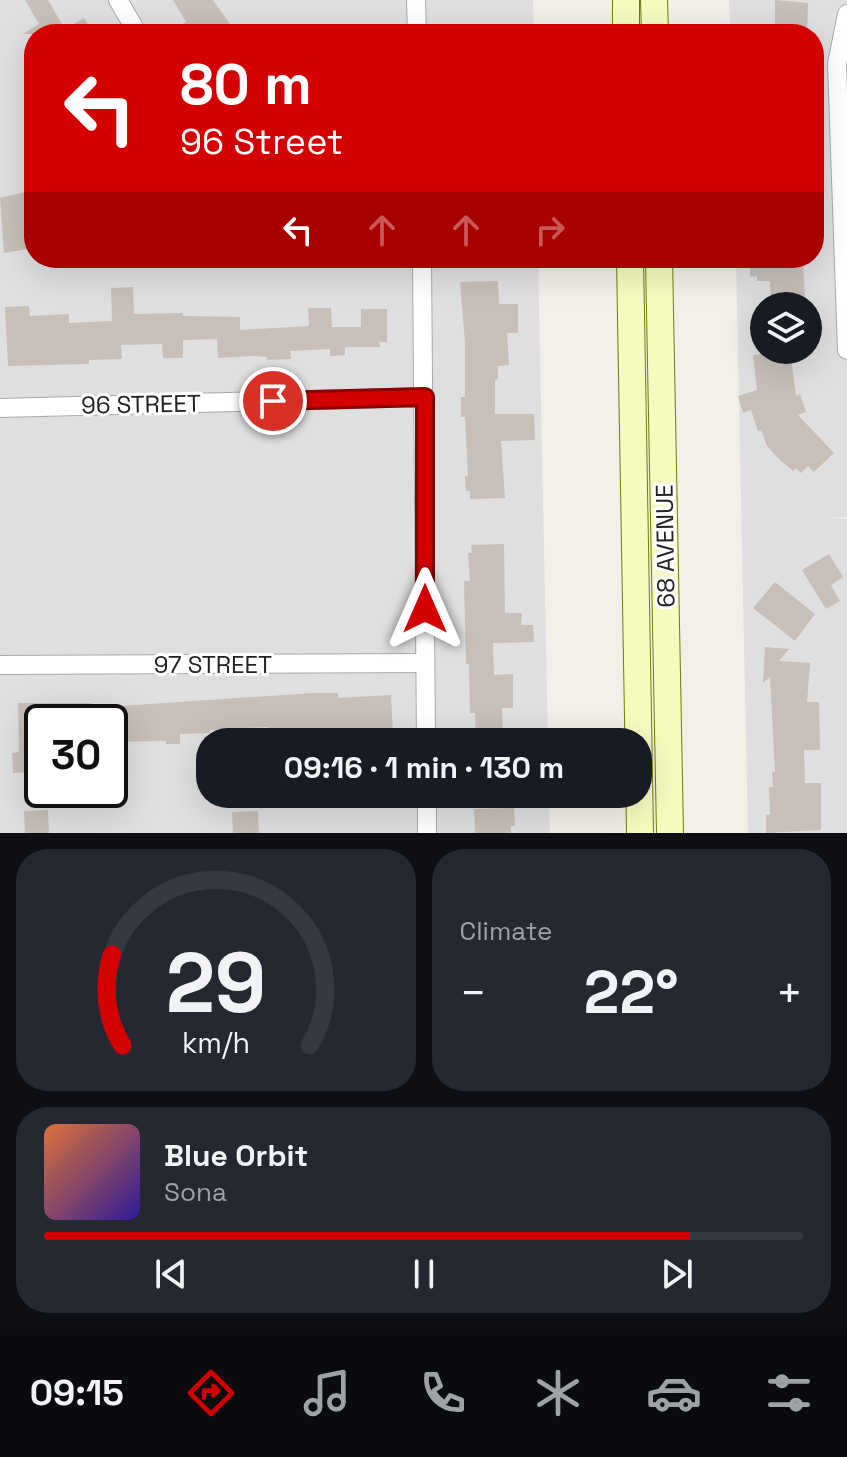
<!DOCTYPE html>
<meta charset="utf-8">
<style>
:root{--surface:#171b24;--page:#242831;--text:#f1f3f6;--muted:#9ea1a6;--line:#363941;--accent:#d40000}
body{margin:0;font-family:"Space Grotesk",sans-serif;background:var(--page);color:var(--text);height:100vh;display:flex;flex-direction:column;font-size:30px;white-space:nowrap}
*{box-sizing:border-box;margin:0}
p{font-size:26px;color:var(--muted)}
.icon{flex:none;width:44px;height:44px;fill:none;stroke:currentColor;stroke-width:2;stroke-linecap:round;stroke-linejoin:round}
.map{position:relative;height:833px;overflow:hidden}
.details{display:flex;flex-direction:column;gap:16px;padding:16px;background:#0d0f14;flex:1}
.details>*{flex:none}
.banner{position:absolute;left:24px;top:24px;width:800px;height:244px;border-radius:32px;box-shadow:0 8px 32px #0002;background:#d40000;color:#fff;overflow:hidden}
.tools{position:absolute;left:750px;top:292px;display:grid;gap:16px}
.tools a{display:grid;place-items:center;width:72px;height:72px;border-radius:50%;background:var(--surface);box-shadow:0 8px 32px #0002;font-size:40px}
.speed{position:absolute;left:24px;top:704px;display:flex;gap:16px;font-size:40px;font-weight:700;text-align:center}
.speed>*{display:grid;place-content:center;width:104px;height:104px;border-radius:50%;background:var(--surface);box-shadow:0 8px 32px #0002;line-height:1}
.speed .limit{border:4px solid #111;border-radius:12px;background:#fff;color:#111}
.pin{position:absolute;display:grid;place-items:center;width:68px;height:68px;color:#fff;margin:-34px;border:4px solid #fff;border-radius:50%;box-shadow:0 2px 8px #0007}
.me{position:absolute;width:88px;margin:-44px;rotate:0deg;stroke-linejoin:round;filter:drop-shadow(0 0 6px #0008)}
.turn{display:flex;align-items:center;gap:28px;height:168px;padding:0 24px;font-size:36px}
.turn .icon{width:104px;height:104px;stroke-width:2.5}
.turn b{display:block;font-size:56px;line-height:68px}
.lanes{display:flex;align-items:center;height:76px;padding:0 24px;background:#0003;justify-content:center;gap:40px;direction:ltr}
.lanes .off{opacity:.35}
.big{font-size:60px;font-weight:800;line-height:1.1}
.details .tile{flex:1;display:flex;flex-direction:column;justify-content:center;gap:12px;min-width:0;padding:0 28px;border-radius:32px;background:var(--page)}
.details .dial{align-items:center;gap:0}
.dial svg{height:208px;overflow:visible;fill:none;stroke:var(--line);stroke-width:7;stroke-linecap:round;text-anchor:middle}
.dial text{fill:var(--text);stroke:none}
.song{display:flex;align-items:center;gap:24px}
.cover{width:96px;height:96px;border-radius:12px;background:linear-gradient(135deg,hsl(20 70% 55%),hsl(250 70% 35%))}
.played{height:8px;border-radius:4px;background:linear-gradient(90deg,var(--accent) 85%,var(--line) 85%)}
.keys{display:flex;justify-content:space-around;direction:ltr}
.heat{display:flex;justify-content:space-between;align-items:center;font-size:44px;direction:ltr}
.details .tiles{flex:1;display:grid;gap:16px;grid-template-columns:1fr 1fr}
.tile:last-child{grid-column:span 2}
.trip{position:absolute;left:196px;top:728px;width:456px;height:80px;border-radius:32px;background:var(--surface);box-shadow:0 8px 32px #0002;font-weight:800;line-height:80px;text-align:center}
.dock{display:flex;height:128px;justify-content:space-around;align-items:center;background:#090b0e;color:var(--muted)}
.dock .icon{width:56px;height:56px}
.dock .on{color:var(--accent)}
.dock b{font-size:36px;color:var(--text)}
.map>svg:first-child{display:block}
.residential{fill:#e0dfdf;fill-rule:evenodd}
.building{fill:#c7bfb8}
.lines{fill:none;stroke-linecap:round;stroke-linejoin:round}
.street-casing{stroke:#a9a9a9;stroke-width:20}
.secondary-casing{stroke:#707d05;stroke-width:28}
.street{stroke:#fff;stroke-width:18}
.secondary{stroke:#f7fabf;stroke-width:26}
.route-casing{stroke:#8a0000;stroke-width:20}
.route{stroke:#d40000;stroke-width:14}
.labels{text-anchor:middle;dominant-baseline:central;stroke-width:6;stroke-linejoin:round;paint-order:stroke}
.street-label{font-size:24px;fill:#222;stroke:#fff}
</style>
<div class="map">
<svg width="847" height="833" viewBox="0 0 847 833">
<rect width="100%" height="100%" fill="#f2efe9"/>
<g class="residential">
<path d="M0 0H533L534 34H34V258H538L548 742H210V794H549L550 833H0ZM42 722H110V790H42Z"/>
<path d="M729 0H847V517L830 518 847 519V833H748L736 258H814V34H730ZM764 306H808V350H764Z"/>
</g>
<g class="building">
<polygon points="25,0 48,0 65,29 84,18 94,34 23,34 39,24"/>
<polygon points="173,0 213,0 230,24 217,34 169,34 186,22"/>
<polygon points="775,0 808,3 807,34 775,34"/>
<polygon points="34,190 34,248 4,253 0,198"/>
<polygon points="766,258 803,258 805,302 771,303 770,281 757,281 757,276 750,277 750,262 766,262"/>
<polygon points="498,281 499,304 518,304 518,333 507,333 509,365 498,366 498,379 495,380 495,414 534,414 535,440 501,441 505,498 470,499 470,491 466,491 465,476 468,476 465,417 461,417 461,397 465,397 465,342 460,282"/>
<polygon points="133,287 134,314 183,313 183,316 240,317 240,330 309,326 308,308 331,308 332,327 361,327 361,309 387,309 387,342 379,342 380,347 345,347 345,355 330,356 330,349 290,351 291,359 267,360 267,357 253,356 218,358 217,339 183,340 183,358 163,358 162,344 121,345 122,359 89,360 89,364 8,366 5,307 29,306 30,316 69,314 69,323 112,321 111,288"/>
<polygon points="790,351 796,396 800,394 806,412 798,415 834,453 814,472 808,466 801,473 796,468 793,471 780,460 767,446 761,430 758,431 751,410 743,413 738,396 757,390 753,355"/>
<polygon points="504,544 505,613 522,613 521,625 533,625 534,642 493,643 494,675 513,674 513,708 502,708 503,742 476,742 475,713 470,713 469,664 466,664 464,581 470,581 468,553 472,553 471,545"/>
<polygon points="829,554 843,577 831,585 840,601 826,609 802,570"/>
<polygon points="775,582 815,614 795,641 753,608"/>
<polygon points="765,647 789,649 779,661 810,663 807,702 819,702 820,750 804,750 805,783 821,783 821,830 766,833 766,815 770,815 769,787 773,787 772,772 775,772 770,677 763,683"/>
<polygon points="313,693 338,693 338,698 391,695 393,734 356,736 355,729 268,729 268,727 210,730 210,733 180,734 180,744 166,744 166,741 110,742 110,722 42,722 42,740 33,741 35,772 13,773 12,753 19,752 18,703 91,703 91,708"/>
<polygon points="514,808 515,826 511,826 511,833 475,833 474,809"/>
<polygon points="48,810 49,833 25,833 24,811"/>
<polygon points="258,811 259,833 233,833 232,812"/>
</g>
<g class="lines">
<g class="street-casing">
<g id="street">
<polyline points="118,0 138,34"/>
<polyline points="416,0 417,34"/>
<polyline points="847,14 837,64 847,350"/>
<polyline points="422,258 426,742"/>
<polyline points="0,408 425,397"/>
<polyline points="0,665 425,663"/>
<polyline points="427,794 427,833"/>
</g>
</g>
<g class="secondary-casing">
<g id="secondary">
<polyline points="626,0 626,34"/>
<polyline points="654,0 655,34"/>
<polyline points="630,258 640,833"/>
<polyline points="659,258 670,833"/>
</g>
</g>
<use href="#street" class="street"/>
<use href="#secondary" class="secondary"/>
</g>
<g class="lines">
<g class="route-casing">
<polyline id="route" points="273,401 425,397 425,609"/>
</g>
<use href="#route" class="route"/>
</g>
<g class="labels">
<g class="street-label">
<text transform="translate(141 404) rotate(-1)">96 STREET</text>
<text transform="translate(665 546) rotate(-91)">68 AVENUE</text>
<text x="213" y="664">97 STREET</text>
</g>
</g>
</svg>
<div class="tools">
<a><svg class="icon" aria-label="layers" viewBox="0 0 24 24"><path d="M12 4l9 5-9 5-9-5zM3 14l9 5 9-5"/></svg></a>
</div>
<div class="speed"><div class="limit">30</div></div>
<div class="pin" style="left:273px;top:401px;background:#d93025"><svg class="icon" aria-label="arrive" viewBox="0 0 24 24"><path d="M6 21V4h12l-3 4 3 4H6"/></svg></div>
<svg class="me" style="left:425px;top:609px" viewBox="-20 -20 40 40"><path d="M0-17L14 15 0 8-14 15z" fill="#d40000" stroke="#fff" stroke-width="4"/></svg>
<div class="trip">09:16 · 1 min · 130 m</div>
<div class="banner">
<div class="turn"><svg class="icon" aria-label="left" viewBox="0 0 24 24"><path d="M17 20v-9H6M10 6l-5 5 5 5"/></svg><div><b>80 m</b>96 Street</div></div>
<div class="lanes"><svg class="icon" aria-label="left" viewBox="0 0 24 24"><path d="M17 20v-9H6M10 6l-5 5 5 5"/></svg><svg class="icon off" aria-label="ahead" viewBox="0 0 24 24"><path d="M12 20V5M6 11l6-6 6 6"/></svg><svg class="icon off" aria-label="ahead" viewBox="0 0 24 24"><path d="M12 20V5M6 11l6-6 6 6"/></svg><svg class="icon off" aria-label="right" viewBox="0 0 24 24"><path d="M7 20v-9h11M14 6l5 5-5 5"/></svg></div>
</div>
</div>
<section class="details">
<div class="tiles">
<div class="tile dial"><svg viewBox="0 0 100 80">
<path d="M14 69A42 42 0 1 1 86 69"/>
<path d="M14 69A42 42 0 0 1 10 34" stroke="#d40000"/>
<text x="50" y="56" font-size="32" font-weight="700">29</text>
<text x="50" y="72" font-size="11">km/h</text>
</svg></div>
<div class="tile"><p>Climate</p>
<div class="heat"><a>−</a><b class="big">22°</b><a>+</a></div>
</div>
<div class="tile">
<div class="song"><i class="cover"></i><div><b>Blue Orbit</b><p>Sona</p></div></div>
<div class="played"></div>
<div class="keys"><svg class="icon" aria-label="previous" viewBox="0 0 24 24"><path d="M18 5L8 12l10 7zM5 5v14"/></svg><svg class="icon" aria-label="pause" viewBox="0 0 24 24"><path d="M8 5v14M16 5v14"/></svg><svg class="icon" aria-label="next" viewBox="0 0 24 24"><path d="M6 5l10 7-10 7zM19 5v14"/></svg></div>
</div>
</div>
</section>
<nav class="dock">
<b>09:15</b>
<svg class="icon on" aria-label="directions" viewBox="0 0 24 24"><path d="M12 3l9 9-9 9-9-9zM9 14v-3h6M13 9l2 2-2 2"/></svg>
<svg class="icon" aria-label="music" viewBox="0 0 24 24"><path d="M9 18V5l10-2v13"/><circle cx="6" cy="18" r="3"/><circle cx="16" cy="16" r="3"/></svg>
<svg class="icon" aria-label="phone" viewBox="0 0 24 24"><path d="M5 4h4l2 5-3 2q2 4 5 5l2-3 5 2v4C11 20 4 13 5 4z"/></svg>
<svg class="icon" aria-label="climate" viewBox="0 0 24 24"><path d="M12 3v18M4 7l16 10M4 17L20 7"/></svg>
<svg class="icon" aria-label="car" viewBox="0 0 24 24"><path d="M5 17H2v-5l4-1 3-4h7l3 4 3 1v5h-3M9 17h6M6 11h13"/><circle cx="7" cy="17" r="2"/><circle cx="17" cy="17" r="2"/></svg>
<svg class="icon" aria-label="filters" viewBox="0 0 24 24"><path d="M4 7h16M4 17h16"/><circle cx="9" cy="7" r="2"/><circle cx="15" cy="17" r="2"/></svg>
</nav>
